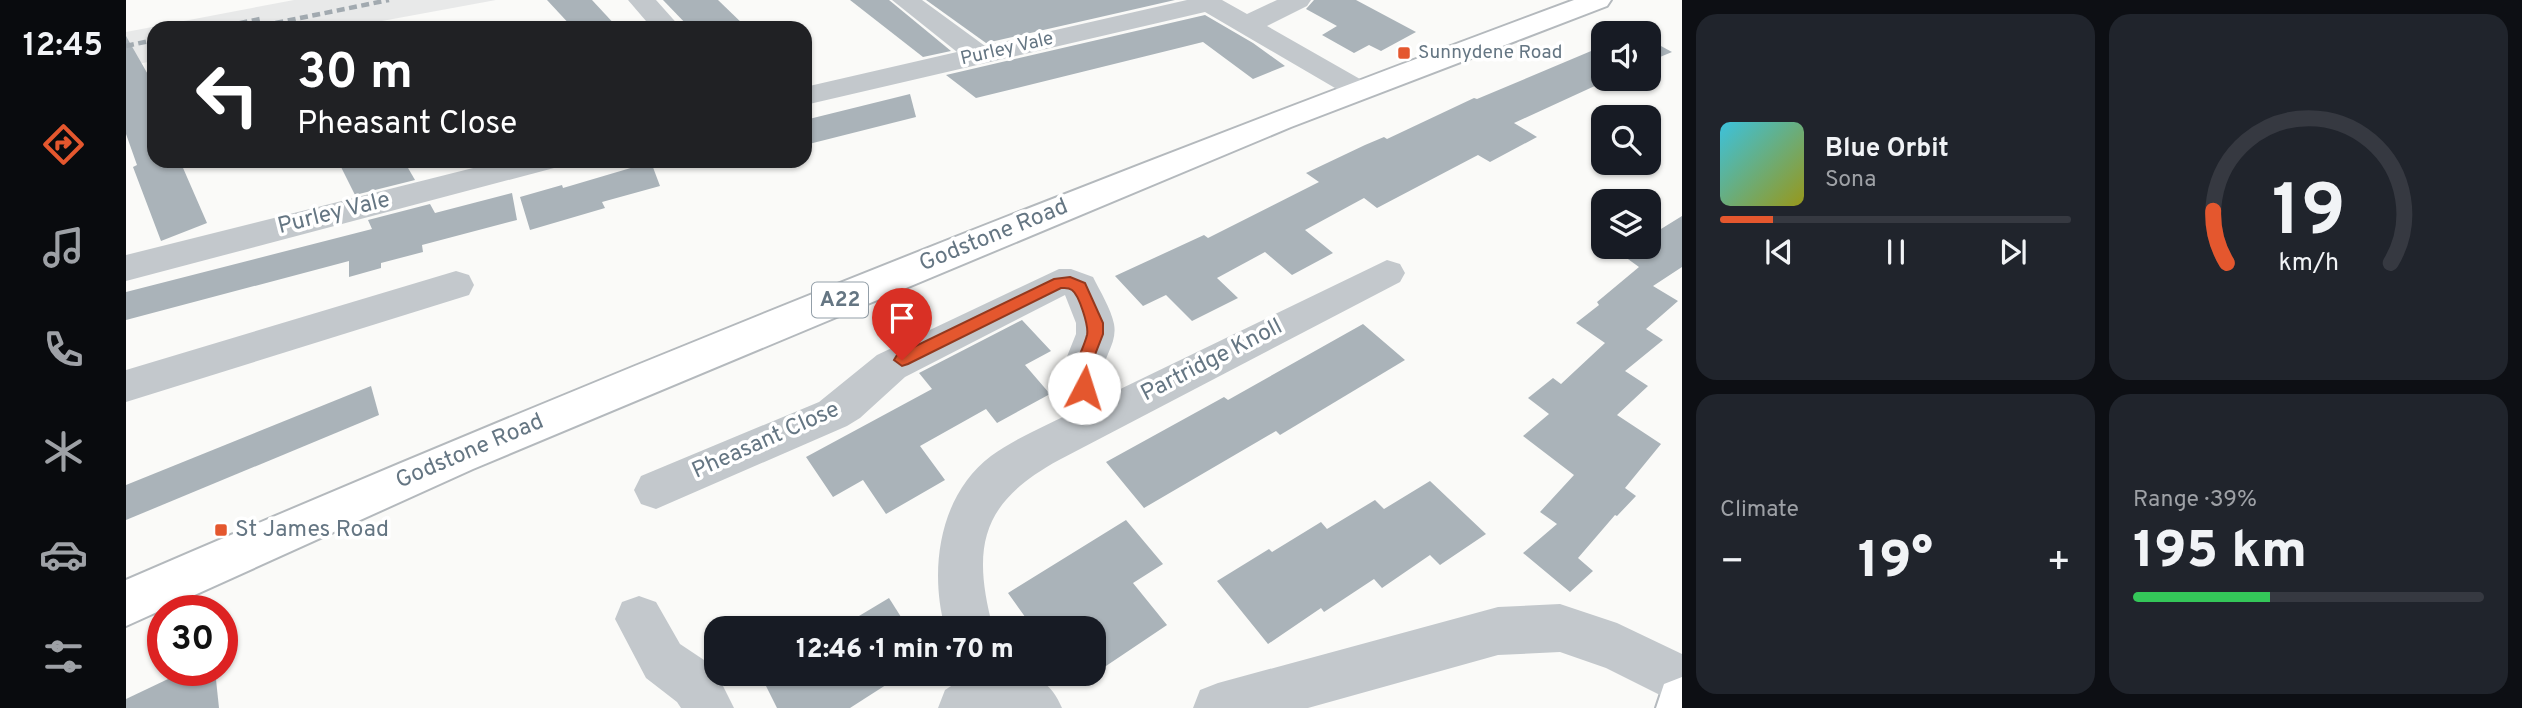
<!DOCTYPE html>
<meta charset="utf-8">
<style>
:root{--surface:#171b24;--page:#20242c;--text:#f1f3f6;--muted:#9ea1a6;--line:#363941;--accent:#e4572e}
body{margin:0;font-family:Overpass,sans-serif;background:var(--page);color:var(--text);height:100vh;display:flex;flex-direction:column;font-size:26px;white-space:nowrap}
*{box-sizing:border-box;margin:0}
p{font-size:23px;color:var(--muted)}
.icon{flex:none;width:38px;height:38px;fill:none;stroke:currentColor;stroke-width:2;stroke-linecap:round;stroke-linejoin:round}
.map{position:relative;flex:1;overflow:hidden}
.details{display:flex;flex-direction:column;gap:14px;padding:14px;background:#0d0f14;width:840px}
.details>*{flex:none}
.top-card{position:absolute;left:21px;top:21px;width:665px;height:147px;border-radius:21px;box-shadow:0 2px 5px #0004;background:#202124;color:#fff;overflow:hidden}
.fabs{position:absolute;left:1465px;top:21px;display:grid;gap:14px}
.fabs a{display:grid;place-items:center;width:70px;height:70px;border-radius:14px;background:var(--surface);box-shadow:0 2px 5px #0004;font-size:35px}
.speed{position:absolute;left:21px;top:595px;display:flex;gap:14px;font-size:35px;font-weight:700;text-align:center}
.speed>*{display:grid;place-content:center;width:91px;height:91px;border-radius:50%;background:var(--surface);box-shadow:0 2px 5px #0004;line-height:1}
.speed .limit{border:10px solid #d22;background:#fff;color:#111}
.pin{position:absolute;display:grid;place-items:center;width:60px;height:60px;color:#fff;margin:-72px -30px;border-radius:50% 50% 50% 0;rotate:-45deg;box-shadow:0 0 7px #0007}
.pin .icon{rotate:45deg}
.me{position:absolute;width:77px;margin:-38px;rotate:5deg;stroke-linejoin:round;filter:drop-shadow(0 0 5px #0008)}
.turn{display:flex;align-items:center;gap:24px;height:147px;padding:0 35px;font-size:32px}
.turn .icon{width:91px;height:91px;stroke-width:2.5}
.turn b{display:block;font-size:49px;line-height:60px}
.big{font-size:52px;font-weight:800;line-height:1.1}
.details .card{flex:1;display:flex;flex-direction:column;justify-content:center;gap:10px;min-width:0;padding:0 24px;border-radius:21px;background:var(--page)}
.details .dial{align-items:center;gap:0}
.dial svg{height:182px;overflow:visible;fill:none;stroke:var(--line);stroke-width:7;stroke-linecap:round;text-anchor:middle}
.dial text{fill:var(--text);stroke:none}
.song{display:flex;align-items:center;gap:21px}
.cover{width:84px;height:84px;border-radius:10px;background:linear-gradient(135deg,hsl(190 70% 55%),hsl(60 70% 35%))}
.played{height:7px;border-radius:4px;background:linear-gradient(90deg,var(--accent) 15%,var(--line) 15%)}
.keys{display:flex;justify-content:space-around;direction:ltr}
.heat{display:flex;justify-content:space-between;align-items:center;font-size:38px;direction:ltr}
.charge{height:10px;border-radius:5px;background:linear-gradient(90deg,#34c759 39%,var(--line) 0)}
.details .tiles{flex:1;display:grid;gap:14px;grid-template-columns:repeat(2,1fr)}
.trip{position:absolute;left:578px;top:616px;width:402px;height:70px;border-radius:21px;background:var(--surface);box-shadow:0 2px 5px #0004;font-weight:800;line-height:70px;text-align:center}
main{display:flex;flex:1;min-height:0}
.dock{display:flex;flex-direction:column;width:126px;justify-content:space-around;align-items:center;background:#090b0e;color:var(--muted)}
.dock .icon{width:49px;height:49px}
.dock .active{color:var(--accent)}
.dock b{font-size:32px;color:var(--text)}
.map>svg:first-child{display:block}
.built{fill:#e8e9e9}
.building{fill:#aab3b9}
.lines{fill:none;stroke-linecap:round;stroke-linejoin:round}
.major-casing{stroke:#b5babe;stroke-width:4}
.highway-casing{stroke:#b4b9bd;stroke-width:4}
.minor{fill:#c3c8cc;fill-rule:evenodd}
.major{fill:#fff;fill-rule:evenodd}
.highway{fill:#fff;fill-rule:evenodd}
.rail{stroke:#a2aab0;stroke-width:4.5;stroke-dasharray:8 4.5;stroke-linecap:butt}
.route{fill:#e4572e;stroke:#94391e;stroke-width:2}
.poi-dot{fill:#e4572e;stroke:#fff;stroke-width:2.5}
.labels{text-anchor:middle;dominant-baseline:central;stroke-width:7;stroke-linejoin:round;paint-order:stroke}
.far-street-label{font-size:19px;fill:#657683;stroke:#fff}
.far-poi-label{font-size:19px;fill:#657683;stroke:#fff;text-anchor:start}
.shield{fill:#fff;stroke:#939fa8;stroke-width:2}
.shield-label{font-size:21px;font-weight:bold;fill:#657683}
.street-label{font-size:23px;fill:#657683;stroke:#fff}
.poi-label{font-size:23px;fill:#657683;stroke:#fff;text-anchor:start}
</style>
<main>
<nav class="dock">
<b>12:45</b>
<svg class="icon active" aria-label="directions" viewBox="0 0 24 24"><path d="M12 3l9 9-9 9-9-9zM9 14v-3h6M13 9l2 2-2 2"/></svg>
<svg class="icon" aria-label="music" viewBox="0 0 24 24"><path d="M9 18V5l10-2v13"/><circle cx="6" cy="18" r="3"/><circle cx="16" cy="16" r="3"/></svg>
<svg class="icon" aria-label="phone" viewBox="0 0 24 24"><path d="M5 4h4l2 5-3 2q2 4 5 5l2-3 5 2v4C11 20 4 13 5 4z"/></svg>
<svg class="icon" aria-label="climate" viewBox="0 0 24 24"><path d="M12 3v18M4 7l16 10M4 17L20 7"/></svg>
<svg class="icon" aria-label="car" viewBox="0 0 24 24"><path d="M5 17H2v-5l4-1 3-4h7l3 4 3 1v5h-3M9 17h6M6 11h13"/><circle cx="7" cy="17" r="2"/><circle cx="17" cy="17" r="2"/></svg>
<svg class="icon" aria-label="filters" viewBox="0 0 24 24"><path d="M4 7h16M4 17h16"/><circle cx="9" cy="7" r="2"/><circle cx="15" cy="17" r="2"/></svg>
</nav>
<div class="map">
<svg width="1556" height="708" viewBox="0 0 1556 708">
<rect width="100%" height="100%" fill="#fafaf8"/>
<polygon class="built" points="168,0 370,0 218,28 28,28 28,61 0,66 0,32"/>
<g class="building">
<polygon points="421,0 466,0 492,28 447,28"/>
<polygon points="537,0 592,0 621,28 564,28"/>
<polygon points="724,0 763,0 825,51 797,57"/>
<polygon points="800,0 1049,0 860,43"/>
<polygon points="1188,0 1230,0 1290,32 1255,51 1243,45 1228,53 1196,35 1211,26 1180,9"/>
<polygon points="1079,15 1127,43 1159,66 1127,79 1077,42 850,98 820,75"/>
<polygon points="0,36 28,85 28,161 54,161 81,223 35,241 7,167 11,165 0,134"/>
<polygon points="1522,39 1546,52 1522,62"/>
<polygon points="1477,46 1477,79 1484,79 1388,123 1411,137 1364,162 1352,155 1251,208 1238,198 1179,230 1207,253 1166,275 1139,252 1091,278 1112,298 1066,321 1040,295 1017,306 989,276 1078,235 1082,238 1193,182 1180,173 1239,145 1258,137 1261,139 1348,98 1351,99"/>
<polygon points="784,94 790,117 679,145 679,120"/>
<polygon points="212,161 278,161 289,180 229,195"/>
<polygon points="525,162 534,186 476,202 479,208 404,230 394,197 436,185 437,188"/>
<polygon points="386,193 391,220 296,245 297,252 255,263 255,268 223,277 223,261 0,320 0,292 246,229 242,220 304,204 309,213"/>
<polygon points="1556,216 1556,267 1527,286 1552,301 1520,329 1537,340 1499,371 1522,386 1491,415 1535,444 1499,488 1510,496 1491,516 1489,515 1452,558 1467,571 1444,592 1397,553 1431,524 1414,512 1448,475 1397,436 1423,414 1402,398 1427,378 1435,384 1479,343 1450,323 1473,305 1471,302 1513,267 1495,254 1507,247 1522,247 1522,237"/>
<polygon points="896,320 925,351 899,365 924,394 871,423 860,409 794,446 819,480 760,514 737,480 707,497 680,457 806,389 793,373"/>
<polygon points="1237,324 1279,360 1154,435 1150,431 1018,508 980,462 1098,397 1102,400"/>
<polygon points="245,386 253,415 0,520 0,485"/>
<polygon points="1304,481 1360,534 1314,565 1304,555 1256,588 1248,579 1198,612 1195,608 1142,644 1091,581 1143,549 1146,552 1195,522 1201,529 1249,500 1258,509"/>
<polygon points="1000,520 1037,564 1007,583 1041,625 980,666 968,649 968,628 907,628 882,593"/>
<polygon points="763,598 782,628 713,628"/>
<polygon points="61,670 89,670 93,708 0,708 0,699"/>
<polygon points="638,674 777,674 724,708 651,708 635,676"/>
</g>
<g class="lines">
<g class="major-casing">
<polygon id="major" points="1556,677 1556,708 1530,708 1538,684"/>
</g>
<g class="highway-casing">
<path id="highway" d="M1448 0H1485L1481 6 1165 127 347 469 0 626V580C477 374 960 181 1448 0Z"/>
</g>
<g class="minor">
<polygon points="502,0 530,0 555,28 526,28"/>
<polygon points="766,0 796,0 859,46 1061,0 1096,0 1121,14 1151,0 1185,0 1181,6 1141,26 1241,83 1246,89 1241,95 1231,98 1221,95 1079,12 679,105 679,87 831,52"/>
<polygon points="375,161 433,161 428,168 0,281 0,255"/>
<path d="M1261 260 1274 264 1279 273 1274 282 933 460C856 502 845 545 867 628H819C803 570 813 495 865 456 891 437 922 425 951 410L938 388V364L950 334V323L939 295 779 377 734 418 721 426 530 509 515 504 508 490 515 476 693 402 751 355 933 269H945L967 277C974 291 985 309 988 324 993 350 964 365 984 394Z"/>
<polygon points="330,271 343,275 348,285 343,295 0,402 0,370"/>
<polygon points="513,596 530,602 554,644 587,666 608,708 555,708 551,702 520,678 489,619 496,602"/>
<polygon points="1434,604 1491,623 1556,654 1556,706 1480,668 1434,652 1372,655 1182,708 1067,708 1074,690 1092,683 1372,607"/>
<path d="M843 674C884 674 918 664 936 708H812L819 690Z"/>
</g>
<use href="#major" class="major"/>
<use href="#highway" class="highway"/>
<g class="rail">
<polyline points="89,28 134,19"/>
<polyline points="125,28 263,0"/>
<polyline points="0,46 28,40"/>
</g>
</g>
<path class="route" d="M944 277 959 283 977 323V334L965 365 966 388 963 393H952C941 372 956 355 961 335 963 326 953 295 946 290 942 287 939 288 935 288L782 364 776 366 768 360 771 355 928 279Z"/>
<g class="poi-dot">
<rect x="1271" y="46" width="14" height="14" rx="3.5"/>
<rect x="88" y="523" width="14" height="14" rx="3.5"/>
</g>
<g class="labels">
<g class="far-street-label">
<text transform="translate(881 49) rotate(-13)">Purley Vale</text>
</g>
<g class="far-poi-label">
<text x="1292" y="53">Sunnydene Road</text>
</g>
<rect class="shield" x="686" y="282.5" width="56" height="35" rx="5"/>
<g class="shield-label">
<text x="714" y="300">A22</text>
</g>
<g class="street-label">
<text transform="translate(208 214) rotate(-14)">Purley Vale</text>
<text transform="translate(868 236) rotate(-22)">Godstone Road</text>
<text transform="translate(1086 361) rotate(-27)">Partridge Knoll</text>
<text transform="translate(640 441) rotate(-24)">Pheasant Close</text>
<text transform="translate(344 452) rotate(-23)">Godstone Road</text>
</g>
<g class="poi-label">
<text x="109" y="530">St James Road</text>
</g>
</g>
</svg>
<div class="fabs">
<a><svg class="icon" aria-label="sound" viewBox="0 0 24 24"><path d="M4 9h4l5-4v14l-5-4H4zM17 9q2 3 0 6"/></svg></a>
<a><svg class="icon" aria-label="search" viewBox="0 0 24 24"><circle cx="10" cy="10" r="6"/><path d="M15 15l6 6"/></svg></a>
<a><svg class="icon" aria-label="layers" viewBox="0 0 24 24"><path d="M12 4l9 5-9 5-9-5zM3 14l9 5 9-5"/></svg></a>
</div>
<div class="speed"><div class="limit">30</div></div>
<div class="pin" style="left:776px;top:360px;background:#d93025"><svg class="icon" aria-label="arrive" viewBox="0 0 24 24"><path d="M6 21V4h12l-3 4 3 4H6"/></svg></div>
<svg class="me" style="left:958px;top:388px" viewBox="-20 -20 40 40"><circle r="19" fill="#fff"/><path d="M0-13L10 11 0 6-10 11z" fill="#e4572e"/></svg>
<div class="trip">12:46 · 1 min · 70 m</div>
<div class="top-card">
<div class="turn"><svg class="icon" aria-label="left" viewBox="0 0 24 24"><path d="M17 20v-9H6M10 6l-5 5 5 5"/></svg><div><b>30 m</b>Pheasant Close</div></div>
</div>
</div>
<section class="details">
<div class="tiles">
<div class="card">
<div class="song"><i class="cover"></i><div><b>Blue Orbit</b><p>Sona</p></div></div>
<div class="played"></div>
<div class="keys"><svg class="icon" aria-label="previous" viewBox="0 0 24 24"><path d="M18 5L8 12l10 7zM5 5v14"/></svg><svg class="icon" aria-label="pause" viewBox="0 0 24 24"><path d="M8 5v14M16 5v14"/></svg><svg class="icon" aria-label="next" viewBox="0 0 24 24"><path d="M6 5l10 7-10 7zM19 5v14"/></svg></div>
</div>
<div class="card dial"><svg viewBox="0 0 100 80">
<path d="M14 69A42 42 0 1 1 86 69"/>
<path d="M14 69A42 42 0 0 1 8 46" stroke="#e4572e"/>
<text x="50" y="56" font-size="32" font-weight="700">19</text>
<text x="50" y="72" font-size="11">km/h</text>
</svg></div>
<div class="card"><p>Climate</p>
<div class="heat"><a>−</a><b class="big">19°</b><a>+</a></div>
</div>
<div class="card"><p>Range · 39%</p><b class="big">195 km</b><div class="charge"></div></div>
</div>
</section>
</main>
